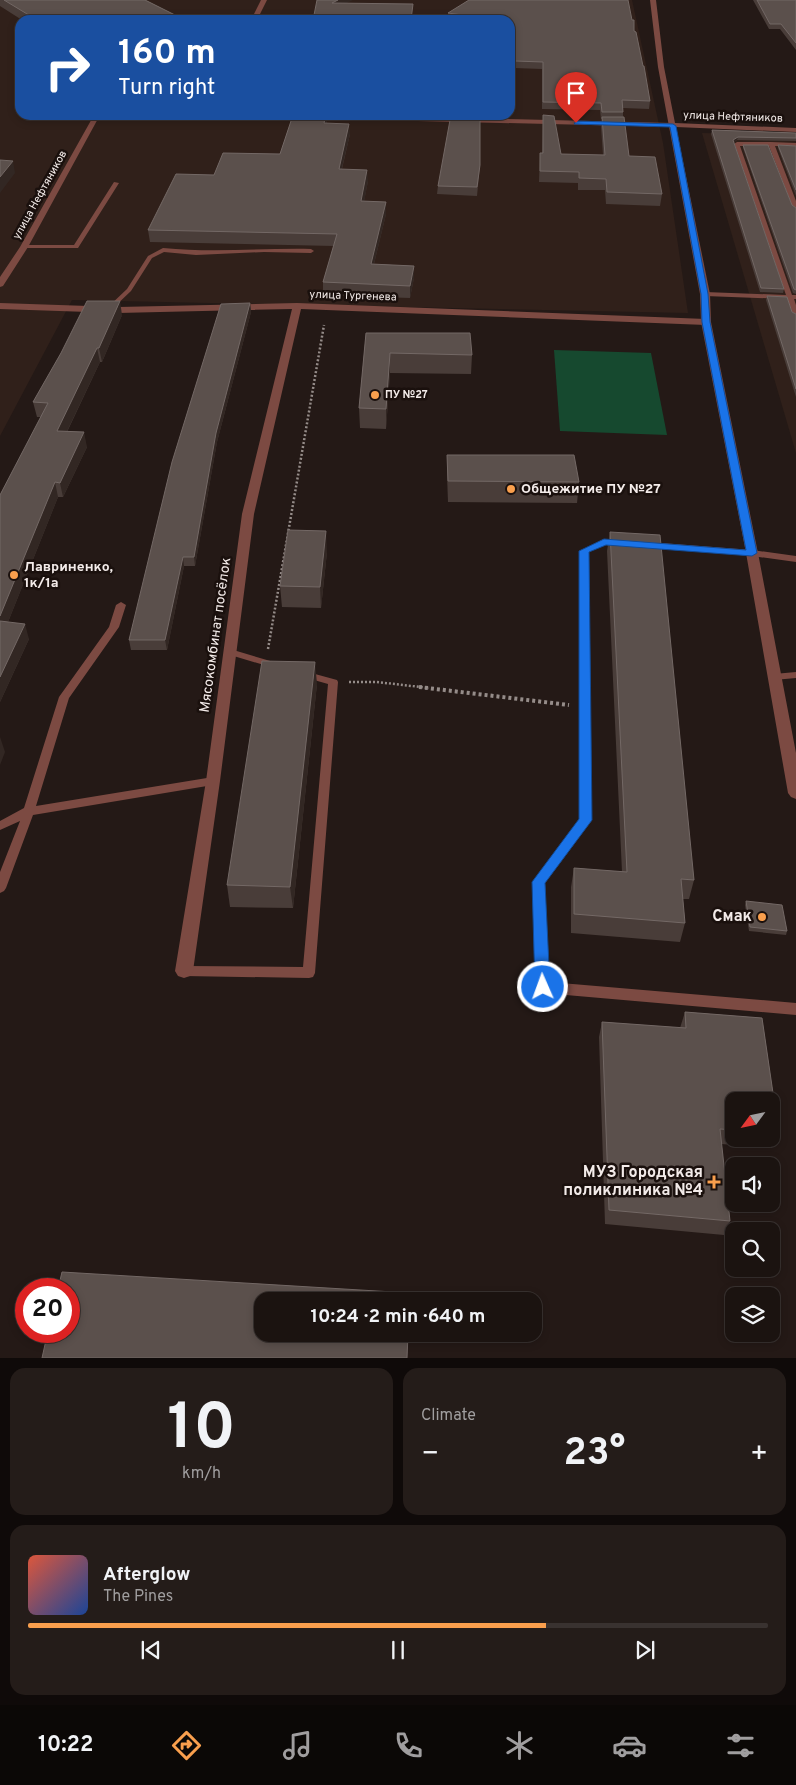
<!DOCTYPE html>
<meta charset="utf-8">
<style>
:root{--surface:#1b1310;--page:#241c19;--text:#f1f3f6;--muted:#a09e9f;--line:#393230;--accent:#f99f4d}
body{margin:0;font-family:Overpass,sans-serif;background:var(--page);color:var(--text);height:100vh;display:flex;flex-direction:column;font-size:19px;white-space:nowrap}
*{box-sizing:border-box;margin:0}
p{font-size:16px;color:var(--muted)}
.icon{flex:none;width:28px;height:28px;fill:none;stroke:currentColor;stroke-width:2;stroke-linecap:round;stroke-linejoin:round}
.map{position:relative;height:1358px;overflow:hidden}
.panel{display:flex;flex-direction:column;gap:10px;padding:10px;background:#0f0a09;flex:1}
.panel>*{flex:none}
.hud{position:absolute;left:15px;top:15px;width:500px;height:105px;border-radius:15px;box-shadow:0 2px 8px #0003,0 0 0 1px var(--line);background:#1a4fa0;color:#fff;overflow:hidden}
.needle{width:32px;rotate:237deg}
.controls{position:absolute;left:725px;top:1092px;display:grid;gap:10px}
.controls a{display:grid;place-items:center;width:55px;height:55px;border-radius:10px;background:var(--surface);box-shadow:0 2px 8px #0003,0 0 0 1px var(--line);font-size:25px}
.speed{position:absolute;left:15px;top:1278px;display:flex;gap:10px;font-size:25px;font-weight:700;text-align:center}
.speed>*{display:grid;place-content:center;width:65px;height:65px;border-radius:50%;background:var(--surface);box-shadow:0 2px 8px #0003,0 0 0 1px var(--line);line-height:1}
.speed .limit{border:8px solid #d22;background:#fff;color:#111}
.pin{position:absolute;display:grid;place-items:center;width:42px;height:42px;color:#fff;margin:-51px -21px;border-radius:50% 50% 50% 0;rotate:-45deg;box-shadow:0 0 5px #0007}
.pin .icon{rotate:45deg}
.me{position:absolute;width:55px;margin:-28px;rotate:358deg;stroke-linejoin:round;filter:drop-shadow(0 0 4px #0008)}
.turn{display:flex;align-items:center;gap:18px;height:105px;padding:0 20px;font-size:22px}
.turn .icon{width:65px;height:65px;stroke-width:2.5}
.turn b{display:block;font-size:35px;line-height:42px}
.big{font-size:38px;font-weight:700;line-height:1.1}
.panel .tile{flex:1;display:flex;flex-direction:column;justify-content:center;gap:8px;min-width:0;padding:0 18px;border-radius:15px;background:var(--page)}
.panel .dial{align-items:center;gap:0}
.dial b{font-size:65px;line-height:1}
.song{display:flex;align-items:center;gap:15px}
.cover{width:60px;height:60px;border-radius:8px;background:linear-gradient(135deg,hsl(10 70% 55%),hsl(220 70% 35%))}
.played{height:5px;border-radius:2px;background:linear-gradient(90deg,var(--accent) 70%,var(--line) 70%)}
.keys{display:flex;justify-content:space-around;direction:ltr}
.heat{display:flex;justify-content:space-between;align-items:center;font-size:28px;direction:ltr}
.panel .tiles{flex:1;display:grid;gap:10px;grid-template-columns:1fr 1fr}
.tile:last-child{grid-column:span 2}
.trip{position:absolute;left:254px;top:1292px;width:288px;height:50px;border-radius:15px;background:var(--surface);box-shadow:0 2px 8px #0003,0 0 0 1px var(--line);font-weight:700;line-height:50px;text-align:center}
.menu{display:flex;height:80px;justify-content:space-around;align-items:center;background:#0b0806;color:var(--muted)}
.menu .icon{width:35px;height:35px}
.menu .current{color:var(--accent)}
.menu b{font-size:22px;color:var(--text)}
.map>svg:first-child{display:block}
.built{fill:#30201a;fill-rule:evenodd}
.green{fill:#16492f}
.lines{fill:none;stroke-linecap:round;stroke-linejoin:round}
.path-far1{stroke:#958c89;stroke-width:2.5;stroke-dasharray:2 2;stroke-linecap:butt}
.path{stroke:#958c89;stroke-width:4;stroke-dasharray:3 3;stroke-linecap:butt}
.service{fill:#7c4a42;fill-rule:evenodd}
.minor{fill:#7c4a42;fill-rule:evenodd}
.tertiary{fill:#7c4a42;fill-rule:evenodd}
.wall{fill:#493d39;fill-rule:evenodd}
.shaded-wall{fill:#322723}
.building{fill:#5b504c;stroke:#736865}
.route{fill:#1a73e8;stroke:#114b97}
.poi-dot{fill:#f99f4d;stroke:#1a100d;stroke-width:2}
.labels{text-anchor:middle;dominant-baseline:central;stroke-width:5;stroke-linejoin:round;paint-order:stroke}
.far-street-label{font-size:11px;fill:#f3ebe9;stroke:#1a100d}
.far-poi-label{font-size:11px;font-weight:bold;fill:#f3ebe9;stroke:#1a100d;text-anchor:start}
.poi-label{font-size:14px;font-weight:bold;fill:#f3ebe9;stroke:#1a100d;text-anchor:start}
.street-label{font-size:14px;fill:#f3ebe9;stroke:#1a100d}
.near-poi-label{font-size:16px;font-weight:bold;fill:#f3ebe9;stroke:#1a100d;text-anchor:end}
</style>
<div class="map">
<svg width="796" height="1358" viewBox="0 0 796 1358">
<rect width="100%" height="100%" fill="#241916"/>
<g class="built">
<path d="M0 0H632L663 143 688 313 72 300 0 436ZM20 20H510V115H20Z"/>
<polygon points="702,133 796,135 796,453"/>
</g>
<polygon class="green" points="554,350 651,353 667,435 560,431"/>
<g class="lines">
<g class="path-far1">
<polyline points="268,649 324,325"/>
<polyline points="349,682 377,682 429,688"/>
</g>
<polyline class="path" points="419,687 569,705"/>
<g class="service">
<polygon points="771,142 796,143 796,147 775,146 796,201 796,210 793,208 769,146 740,146 792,295 796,295 796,299 794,299 796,305 796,317 793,315 787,299 705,296 702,294 705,292 786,295 734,144 737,142"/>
<polygon points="114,182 119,183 78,248 22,248 22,246 24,245 74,245"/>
<path d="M163 248C212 253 262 248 311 249L314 251 311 253 264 252 196 255 164 252 152 258 131 291 111 310H107V308L127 289 148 256Z"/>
<polygon points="604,539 621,540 625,543 621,546 605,545 588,552 592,820 545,883 549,982 796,1003 796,1015 543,993 539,991 537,987 533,882 580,819 580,551"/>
<polygon points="648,542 752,550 796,556 796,562 752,556 645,547 644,545 645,543"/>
<polygon points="121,602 126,605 119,627 69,698 36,806 213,777 217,778 218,781 217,784 213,785 33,815 6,888 4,891 0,893 0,872 20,821 0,830 0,821 24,808 59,697 109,627 116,605"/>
<polygon points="230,649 277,663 279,665 274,668 227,654 225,652 227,650"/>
<polygon points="304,671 337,680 338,682 315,973 313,977 309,978 184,976 180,975 178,971 180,967 184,966 303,967 328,684 300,676 299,674 300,672"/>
<polygon points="796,672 796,678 774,680 769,677 774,674"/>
</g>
<g class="minor">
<polygon points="261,0 267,0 257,20 251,20"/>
<polygon points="94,115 100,115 28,247 3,286 0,287 0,277 20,247"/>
<polygon points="247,115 338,115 673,123 677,125 673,127 250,117"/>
<polygon points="0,303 118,307 297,303 706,319 711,322 706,325 301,309 254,514 220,781 193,971 190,976 184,978 178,976 175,971 206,781 242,514 292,309 118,313 0,309"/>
</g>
<polygon class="tertiary" points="650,0 656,0 664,67 675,123 796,128 796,132 676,127 710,294 711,322 758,553 796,753 796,799 791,797 788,793 746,553 701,322 700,294 658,67"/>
</g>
<g class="wall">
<polygon points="0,0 145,0 185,20 22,20 0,6"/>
<polygon points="753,0 796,0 796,50 780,29 769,29"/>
<polygon points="448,13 632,20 650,101 649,109 623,108 623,117 629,156 662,194 660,206 606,204 605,190 578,190 578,183 539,182 540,153 542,153 543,115 561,154 603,155 601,127 602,119 601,119 600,110 542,109 542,69 514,68 512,111 510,111 510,20 448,20"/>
<polygon points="293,115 327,115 327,123 350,134 342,169 368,181 364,201 386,202 386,214 374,264 414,266 414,278 410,298 323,295 323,282 334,246 150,242 148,230 214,175 280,154"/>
<polygon points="455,115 479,115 480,165 477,196 437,194 438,186 454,120"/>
<polygon points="712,130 796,133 796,141 737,140 734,142 784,289 783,293 760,292 711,134"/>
<polygon points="743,145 792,205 796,208 796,294 793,293 743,148"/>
<polygon points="778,145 796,146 796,196 778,148"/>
<polygon points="767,296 796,314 796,397 766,300"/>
<polygon points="250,303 251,312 217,442 195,566 184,566 167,650 131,650 129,640"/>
<polygon points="122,315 102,362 100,362 67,432 87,447 63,497 58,497 8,622 29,639 0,702 0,495 41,417 37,417 33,402"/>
<polygon points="366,333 472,355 471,374 390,373 386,429 360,428 359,408"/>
<polygon points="447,455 579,482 577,503 448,502 447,475"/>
<polygon points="610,532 694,880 689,899 683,899 685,923 680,942 571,933 571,887 574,868 622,872 607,551"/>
<polygon points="327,552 321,608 282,607 280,586"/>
<polygon points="317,684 293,908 230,907 227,885"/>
<polygon points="746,901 787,931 786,935 749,931 745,905"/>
<path d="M685 1012 762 1018 779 1134 772 1148 721 1144 730 1221 724 1235 605 1224 599 1037 602 1022 680 1028ZM734 1101H771V1139H734Z"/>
</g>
<g class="shaded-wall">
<polygon points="338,0 353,0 333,10 332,3"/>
<polygon points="326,115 327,115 327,121 324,134 324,123"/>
<polygon points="349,124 350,134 339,180 339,169"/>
<polygon points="738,137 737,140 732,143 733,140"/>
<polygon points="13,161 15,173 0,193 0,177"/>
<polygon points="367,170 368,181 362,213 361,201"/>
<polygon points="386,202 386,214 371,276 371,264"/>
<polygon points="414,266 414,278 410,298 410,286"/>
<polygon points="120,301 122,315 102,362 99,348"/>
<polygon points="250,303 251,312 217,442 195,566 194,557 216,433"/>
<polygon points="97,348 100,362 60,446 57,431"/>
<polygon points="390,353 390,373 386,429 386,409"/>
<polygon points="84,432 87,447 63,497 60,483"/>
<polygon points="55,482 58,497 2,637 0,629 0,616"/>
<polygon points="326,531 327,552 321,608 320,587"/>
<polygon points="183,557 184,566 167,650 165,640"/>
<polygon points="25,624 29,639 0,702 0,677"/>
<polygon points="315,662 317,684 293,908 290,887"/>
<polygon points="0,737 5,752 0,765"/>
</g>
<g class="building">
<polygon points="4,0 145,0 185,20 37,20"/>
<polygon points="317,0 338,0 332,3 413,4 411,20 313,20"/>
<polygon points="469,0 628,0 632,20 634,20 634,31 636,32 643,66 644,66 650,101 622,100 623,112 602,112 601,103 543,102 543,62 515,61 512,104 510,104 510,20 499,20 448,13"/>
<polygon points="757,0 796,0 796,43 781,24 770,24"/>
<polygon points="293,115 326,115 324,123 349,124 339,169 367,170 361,201 386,202 371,264 414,266 410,286 323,282 337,234 148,230 176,174 214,175 223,153 280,154"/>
<polygon points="543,115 554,116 561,154 605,155 602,117 624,117 629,156 655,157 662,194 607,192 606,179 579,178 579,172 540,171 540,153 543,153"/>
<polygon points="455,116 480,116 480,165 477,187 438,186 450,120 454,120"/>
<polygon points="712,130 796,133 796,138 738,137 733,140 784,289 761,288"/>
<polygon points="743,145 768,145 792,205 796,208 796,290 794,289"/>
<polygon points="778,145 796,146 796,190"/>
<polygon points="0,160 13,161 0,177"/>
<polygon points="767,296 787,297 792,312 796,314 796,389"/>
<polygon points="87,301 120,301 99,348 97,348 57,431 84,432 60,483 55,482 0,616 0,495 48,403 33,402 61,353"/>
<polygon points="250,303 216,433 194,557 183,557 165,640 129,640 172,462 221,304"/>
<polygon points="366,333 470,333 472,355 390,353 386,409 359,408"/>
<polygon points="447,455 574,455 579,482 448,481"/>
<polygon points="288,530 326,531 320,587 280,586"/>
<polygon points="610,532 660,535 694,880 681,879 685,923 574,914 574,868 627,872"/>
<polygon points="0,621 25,624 0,677"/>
<polygon points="262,661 315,662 290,887 227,885"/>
<polygon points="746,901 782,905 787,931 750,927"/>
<polygon points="685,1012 762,1018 779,1134 771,1133 771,1101 734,1101 734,1130 720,1129 730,1221 609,1210 602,1022 686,1028"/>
<polygon points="62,1272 410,1293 410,1301 262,1301 262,1334 408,1334 407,1358 42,1358 48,1331 69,1331 69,1289 58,1289"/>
</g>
<polygon class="route" points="576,121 673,124 676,126 708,294 710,322 757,553 752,556 606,545 589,552 592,820 545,883 550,987 548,991 543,993 538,991 535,987 532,882 579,819 579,551 604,539 746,550 702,322 701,294 670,127 574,124"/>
<g class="poi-dot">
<circle cx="375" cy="395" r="5"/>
<circle cx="511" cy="489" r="5"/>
<circle cx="14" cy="575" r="5"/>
<circle cx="762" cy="917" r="5"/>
<path d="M711.5 1174.5h5v5h5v5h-5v5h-5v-5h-5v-5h5z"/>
</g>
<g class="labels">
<g class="far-street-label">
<text transform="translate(733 117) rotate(2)">улица Нефтяников</text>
<text transform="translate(40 195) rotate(-61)">улица Нефтяников</text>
<text transform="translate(353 296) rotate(2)">улица Тургенева</text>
</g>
<g class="far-poi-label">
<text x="385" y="395">ПУ №27</text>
</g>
<g class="poi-label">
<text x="521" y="489">Общежитие ПУ №27</text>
<text x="24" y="567">Лавриненко,<tspan x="24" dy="16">1к/1а</tspan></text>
</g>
<g class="street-label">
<text transform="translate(216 635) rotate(-82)">Мясокомбинат посёлок</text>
</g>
<g class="near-poi-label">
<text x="752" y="917">Смак</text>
<text x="703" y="1173">МУЗ Городская<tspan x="703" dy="18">поликлиника №4</tspan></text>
</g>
</g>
</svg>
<div class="controls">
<a><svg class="needle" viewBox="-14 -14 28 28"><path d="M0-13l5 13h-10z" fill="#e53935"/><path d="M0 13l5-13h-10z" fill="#a09e9f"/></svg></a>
<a><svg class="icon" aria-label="sound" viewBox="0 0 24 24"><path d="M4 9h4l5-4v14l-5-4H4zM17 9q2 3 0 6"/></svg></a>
<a><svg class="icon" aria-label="search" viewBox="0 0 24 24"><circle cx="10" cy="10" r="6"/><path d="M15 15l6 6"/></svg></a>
<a><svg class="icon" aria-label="layers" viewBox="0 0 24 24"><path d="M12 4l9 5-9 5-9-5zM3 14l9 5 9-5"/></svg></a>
</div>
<div class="speed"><div class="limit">20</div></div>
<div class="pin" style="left:576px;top:123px;background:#d93025"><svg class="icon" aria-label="arrive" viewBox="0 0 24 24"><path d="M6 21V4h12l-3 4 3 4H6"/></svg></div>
<svg class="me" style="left:543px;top:987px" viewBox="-20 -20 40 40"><circle r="17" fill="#1a73e8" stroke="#fff" stroke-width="3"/><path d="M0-11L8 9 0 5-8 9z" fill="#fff"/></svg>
<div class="trip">10:24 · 2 min · 640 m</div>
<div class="hud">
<div class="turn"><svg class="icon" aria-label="right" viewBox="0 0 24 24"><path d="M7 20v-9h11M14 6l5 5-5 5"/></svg><div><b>160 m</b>Turn right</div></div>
</div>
</div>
<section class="panel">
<div class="tiles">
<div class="tile dial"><b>10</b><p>km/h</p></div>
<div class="tile"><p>Climate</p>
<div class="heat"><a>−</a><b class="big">23°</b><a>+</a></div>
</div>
<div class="tile">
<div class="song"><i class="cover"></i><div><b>Afterglow</b><p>The Pines</p></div></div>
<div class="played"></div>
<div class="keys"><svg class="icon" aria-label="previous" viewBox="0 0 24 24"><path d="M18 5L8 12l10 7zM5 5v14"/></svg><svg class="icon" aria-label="pause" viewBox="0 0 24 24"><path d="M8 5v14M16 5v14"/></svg><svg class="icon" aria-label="next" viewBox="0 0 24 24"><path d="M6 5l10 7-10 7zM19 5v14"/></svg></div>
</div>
</div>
</section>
<nav class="menu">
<b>10:22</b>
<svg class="icon current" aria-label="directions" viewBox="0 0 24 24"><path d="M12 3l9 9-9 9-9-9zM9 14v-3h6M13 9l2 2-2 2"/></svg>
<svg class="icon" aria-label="music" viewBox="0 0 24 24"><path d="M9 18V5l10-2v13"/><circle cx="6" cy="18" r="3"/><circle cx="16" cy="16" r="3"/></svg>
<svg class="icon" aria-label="phone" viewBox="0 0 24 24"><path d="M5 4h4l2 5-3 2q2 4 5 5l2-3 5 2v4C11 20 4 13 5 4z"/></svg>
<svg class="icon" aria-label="climate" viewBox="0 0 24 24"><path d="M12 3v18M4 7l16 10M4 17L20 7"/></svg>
<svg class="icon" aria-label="car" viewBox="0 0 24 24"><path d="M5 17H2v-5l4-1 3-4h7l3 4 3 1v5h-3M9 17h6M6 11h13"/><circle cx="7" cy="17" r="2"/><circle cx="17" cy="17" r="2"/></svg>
<svg class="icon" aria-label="filters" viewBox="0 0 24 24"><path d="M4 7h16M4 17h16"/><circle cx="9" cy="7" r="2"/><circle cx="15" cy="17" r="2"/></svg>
</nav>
